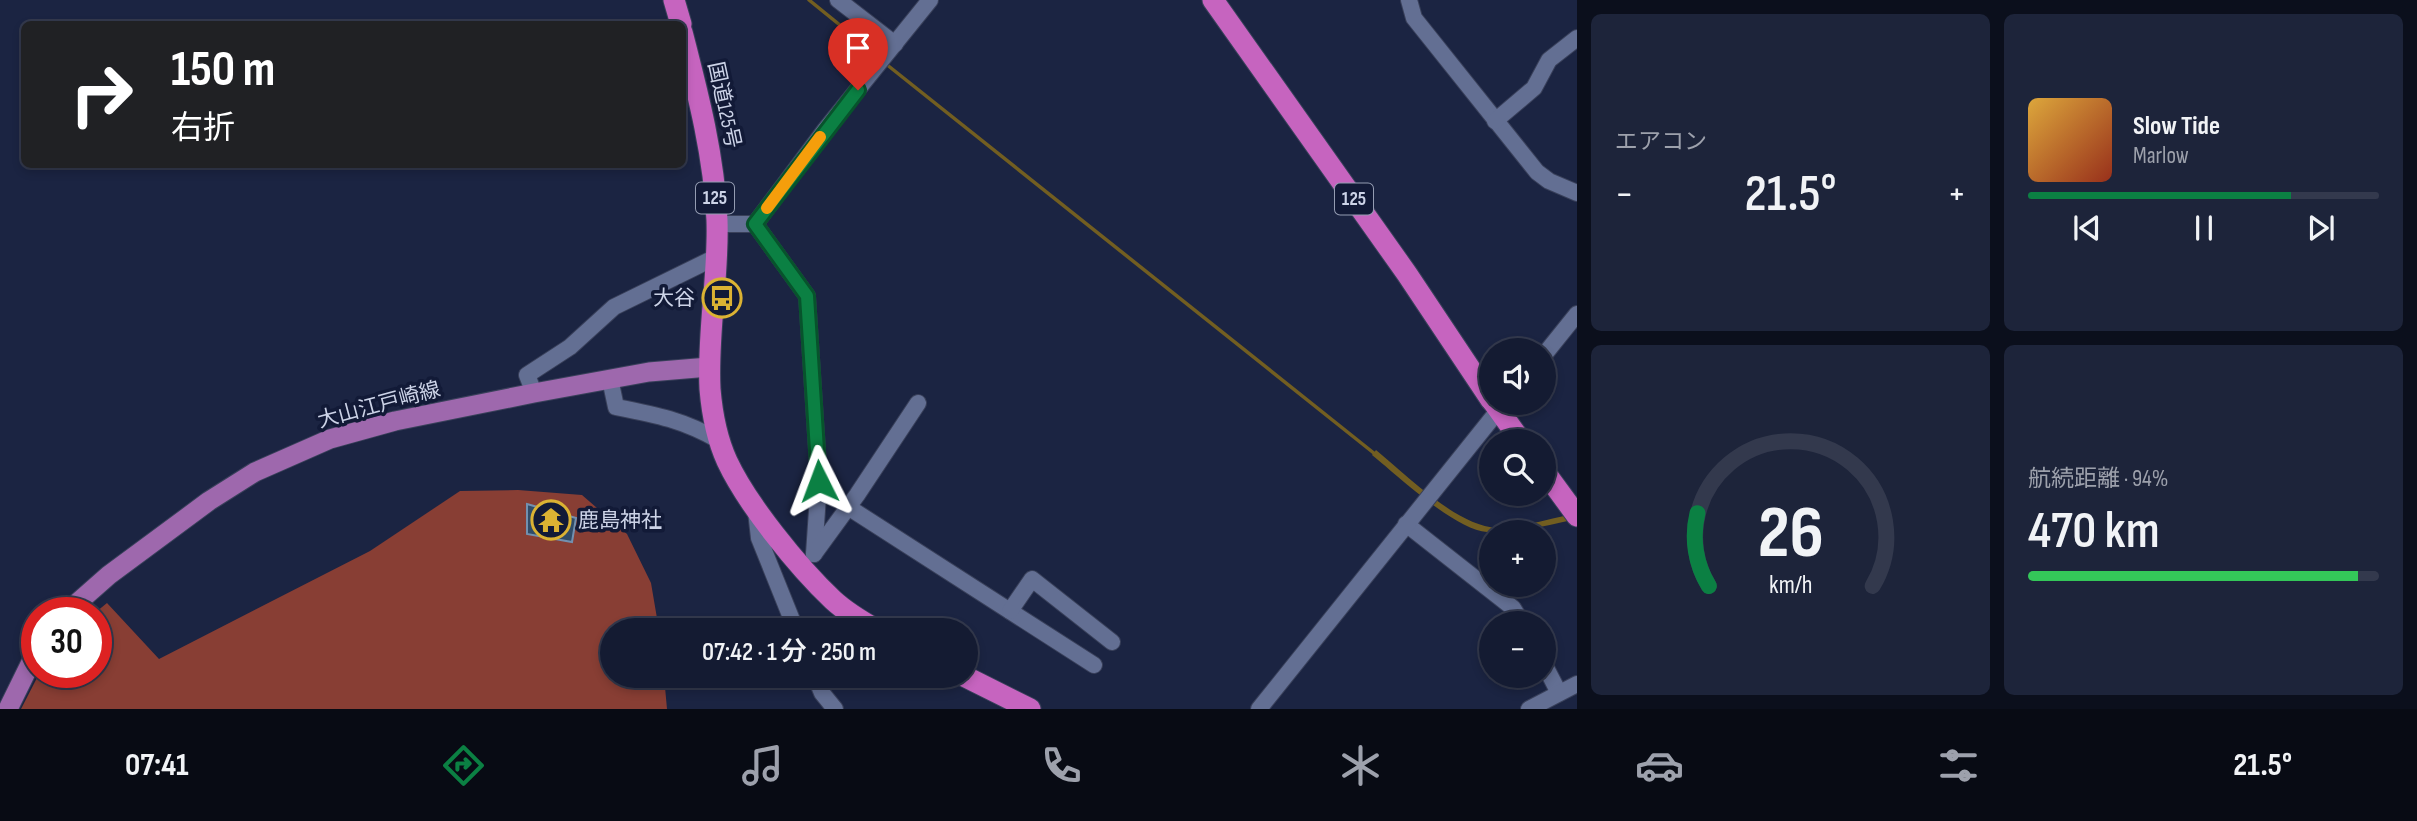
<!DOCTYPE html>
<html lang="ja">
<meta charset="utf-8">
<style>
:root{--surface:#141b32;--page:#1d243a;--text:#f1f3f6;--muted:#9da1ac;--line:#33394d;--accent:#0b8043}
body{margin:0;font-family:"Sofia Sans Condensed","Noto Sans JP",sans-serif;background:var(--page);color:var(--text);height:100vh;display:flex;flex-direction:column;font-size:26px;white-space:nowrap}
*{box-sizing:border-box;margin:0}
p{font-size:23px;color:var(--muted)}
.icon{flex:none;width:38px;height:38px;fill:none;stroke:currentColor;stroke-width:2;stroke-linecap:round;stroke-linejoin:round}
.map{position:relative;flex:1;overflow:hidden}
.side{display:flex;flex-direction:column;gap:14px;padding:14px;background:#0b0f1c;width:840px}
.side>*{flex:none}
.guide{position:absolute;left:21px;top:21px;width:665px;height:147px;border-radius:10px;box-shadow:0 4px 10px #0003,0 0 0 2px var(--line);background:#202124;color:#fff;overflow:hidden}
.controls{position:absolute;left:1479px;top:338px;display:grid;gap:14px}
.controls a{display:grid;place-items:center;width:77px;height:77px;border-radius:50%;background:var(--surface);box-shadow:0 4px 10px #0003,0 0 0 2px var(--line);font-size:35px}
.speed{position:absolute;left:21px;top:597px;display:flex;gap:14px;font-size:35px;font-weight:700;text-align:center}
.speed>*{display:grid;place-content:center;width:91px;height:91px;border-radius:50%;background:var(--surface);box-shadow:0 4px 10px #0003,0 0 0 2px var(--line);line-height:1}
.speed .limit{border:10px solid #d22;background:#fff;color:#111}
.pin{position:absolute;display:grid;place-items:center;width:60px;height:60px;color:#fff;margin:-72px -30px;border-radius:50% 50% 50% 0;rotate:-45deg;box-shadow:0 0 7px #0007}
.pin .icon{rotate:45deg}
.me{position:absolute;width:77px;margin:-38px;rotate:357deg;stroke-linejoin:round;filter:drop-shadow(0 0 5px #0008)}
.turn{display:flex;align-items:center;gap:24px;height:147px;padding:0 35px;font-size:32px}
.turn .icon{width:91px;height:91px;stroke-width:2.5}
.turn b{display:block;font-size:49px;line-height:60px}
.big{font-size:52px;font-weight:600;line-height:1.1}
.side .card{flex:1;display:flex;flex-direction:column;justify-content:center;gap:10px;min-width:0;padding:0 24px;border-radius:10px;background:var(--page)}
.side .dial{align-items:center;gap:0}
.dial svg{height:182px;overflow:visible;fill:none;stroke:var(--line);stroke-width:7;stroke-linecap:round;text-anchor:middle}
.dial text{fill:var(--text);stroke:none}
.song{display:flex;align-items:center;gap:21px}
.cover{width:84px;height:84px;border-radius:10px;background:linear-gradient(135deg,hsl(40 70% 55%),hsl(10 70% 35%))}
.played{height:7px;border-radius:4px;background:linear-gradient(90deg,var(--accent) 75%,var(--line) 75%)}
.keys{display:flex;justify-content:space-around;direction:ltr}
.heat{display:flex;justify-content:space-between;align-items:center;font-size:38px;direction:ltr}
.charge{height:10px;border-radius:5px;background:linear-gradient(90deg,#34c759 94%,var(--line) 0)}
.side .tiles{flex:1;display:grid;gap:14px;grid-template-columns:repeat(2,1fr)}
.trip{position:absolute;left:600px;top:618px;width:378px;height:70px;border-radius:35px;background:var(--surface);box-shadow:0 4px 10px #0003,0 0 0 2px var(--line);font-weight:600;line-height:70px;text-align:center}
.menu{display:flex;height:112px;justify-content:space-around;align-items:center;background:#080b14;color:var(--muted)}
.menu .icon{width:49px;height:49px}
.menu .active{color:var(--accent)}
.menu b{font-size:32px;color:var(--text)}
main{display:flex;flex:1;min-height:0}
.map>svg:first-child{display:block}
.forest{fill:#883e34}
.water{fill:#725e21}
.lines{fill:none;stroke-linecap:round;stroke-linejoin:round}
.stream{stroke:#725e21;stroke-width:3.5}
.building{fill:#304b67;stroke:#7290af;stroke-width:2}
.minor-casing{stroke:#39405a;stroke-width:18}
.major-casing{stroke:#39405a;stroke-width:21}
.highway-casing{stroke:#39405a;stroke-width:23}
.minor{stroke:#636f93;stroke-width:16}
.major{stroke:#9e68ad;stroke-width:19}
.highway{stroke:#c664bf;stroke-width:21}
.route-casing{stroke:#07532c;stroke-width:18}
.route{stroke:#0b8043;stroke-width:12}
.slow{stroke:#f59e0b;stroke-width:12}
.labels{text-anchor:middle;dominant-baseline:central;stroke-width:7;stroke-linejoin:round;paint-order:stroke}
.shield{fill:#121a37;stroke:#949cb2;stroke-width:2}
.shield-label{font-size:19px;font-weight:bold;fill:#ccd3e7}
.street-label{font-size:21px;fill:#ccd3e7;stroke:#121a37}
.poi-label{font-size:21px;fill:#ccd3e7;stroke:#121a37;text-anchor:end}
</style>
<main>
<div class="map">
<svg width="1577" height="709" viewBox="0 0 1577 709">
<rect width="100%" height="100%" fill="#1b2442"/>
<polygon class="forest" points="518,490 582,495 627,534 651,583 659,630 612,630 612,676 664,676 667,709 21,709 40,672 96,672 96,612 107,603 159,659 370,551 460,491"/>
<path class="water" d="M1376 450C1408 476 1455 525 1497 528 1515 529 1557 517 1577 513V519C1548 525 1515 534 1487 532 1455 530 1398 476 1372 455Z"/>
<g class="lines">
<g class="stream">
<polyline points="809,0 878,56"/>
<polyline points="886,64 1375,454"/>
</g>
</g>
<polygon class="building" points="527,504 576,518 572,542 527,534"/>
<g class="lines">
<g class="minor-casing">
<g id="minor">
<polyline points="838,0 895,44"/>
<polyline points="1409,0 1414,18 1537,172 1549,181 1577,193"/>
<polyline points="1495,121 1534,88 1549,60 1577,38"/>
<polyline points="717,224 755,224 825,130 930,0"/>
<polyline points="755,224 807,296 819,481 814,554"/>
<polyline points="1544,355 1577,314"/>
<path d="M610 379 616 407C657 415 683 420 720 441"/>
<polyline points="534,393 527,375 570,347 614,307 716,257"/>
<polyline points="848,507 1094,665"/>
<polyline points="756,511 759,538 796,630"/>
<polyline points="1406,524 1513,608 1522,623"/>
<polyline points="814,554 857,495 918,403"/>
<polyline points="1010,611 1032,579 1112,642"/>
<polyline points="1544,664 1559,693"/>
<polyline points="815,676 822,693 835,709"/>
<polyline points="1259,709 1505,402"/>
<polyline points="1529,709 1577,684"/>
</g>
</g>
<g class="major-casing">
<g id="major">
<polyline points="67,612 109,575 209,501 255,472 330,439 395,421 534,393 649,372 709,367"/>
<polyline points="8,709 37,650"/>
</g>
</g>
<g class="highway-casing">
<g id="highway">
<polyline points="674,0 681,24"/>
<polyline points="1213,0 1407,274 1491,400"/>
<path d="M682 32C698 94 714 155 717 220 719 276 707 333 710 389 712 413 717 439 727 461 747 504 798 567 833 600 846 612 861 621 877 630"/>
<polyline points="1493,402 1521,441"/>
<polyline points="1544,471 1577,516"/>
<polyline points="964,676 1030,709"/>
</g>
</g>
<use href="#minor" class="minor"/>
<use href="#major" class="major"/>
<use href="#highway" class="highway"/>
</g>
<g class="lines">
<g class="route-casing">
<polyline id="route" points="819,481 807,296 755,224 858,90"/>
</g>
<use href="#route" class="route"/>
<polyline class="slow" points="767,208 820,137"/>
</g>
<defs>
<g id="bus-ring" transform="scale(2.0125)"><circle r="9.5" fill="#121a37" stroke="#dbb233" stroke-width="1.5"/><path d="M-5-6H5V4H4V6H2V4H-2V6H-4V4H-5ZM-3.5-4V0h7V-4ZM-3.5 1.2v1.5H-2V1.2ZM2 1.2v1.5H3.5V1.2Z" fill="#dbb233"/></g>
<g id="temple-ring" transform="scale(2.0125)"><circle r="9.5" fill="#121a37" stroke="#dbb233" stroke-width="1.5"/><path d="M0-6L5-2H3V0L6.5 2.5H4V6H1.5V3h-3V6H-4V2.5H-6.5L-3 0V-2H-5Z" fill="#dbb233"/></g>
</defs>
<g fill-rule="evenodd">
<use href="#bus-ring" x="722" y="298"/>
<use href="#temple-ring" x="551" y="520"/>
</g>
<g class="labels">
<g class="shield">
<rect x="696" y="182.5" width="38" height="31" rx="5"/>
<rect x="1335" y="183.5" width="38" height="31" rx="5"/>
</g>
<g class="shield-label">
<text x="715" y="198">125</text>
<text x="1354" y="199">125</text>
</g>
<g class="street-label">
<text transform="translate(724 105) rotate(78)">国道125号</text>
<text transform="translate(379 405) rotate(-15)">大山江戸崎線</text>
</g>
<g class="poi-label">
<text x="695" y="298">大谷</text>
<text x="578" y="520" text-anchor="start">鹿島神社</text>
</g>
</g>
</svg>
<div class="controls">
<a><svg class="icon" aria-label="sound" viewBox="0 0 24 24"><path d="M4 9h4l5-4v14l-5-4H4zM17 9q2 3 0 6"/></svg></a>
<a><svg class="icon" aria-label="search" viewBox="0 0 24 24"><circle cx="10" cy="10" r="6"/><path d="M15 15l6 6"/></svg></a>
<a>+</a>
<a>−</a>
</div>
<div class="speed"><div class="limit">30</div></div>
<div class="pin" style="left:858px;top:90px;background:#d93025"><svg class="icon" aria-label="arrive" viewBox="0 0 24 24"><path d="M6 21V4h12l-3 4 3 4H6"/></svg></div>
<svg class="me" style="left:819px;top:481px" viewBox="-20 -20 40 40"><path d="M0-17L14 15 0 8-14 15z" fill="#0b8043" stroke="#fff" stroke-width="4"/></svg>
<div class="trip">07:42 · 1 分 · 250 m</div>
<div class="guide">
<div class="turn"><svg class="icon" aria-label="right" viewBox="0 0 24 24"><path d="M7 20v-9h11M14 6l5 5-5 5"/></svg><div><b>150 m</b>右折</div></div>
</div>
</div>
<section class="side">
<div class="tiles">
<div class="card"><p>エアコン</p>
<div class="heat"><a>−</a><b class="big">21.5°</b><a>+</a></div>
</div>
<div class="card">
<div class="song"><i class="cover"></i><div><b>Slow Tide</b><p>Marlow</p></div></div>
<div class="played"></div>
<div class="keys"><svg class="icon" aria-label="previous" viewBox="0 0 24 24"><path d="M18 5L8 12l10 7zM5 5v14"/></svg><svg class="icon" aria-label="pause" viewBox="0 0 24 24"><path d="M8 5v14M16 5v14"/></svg><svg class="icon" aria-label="next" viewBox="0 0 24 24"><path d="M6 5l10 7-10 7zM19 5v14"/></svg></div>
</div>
<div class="card dial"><svg viewBox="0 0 100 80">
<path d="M14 69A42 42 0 1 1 86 69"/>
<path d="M14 69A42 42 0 0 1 9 37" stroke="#0b8043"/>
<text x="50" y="56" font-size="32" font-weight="700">26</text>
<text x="50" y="72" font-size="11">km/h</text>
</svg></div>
<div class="card"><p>航続距離 · 94%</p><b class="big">470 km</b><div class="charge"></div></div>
</div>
</section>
</main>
<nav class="menu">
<b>07:41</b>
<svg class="icon active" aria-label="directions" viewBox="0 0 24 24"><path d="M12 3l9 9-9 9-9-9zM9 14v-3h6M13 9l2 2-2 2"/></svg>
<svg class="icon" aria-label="music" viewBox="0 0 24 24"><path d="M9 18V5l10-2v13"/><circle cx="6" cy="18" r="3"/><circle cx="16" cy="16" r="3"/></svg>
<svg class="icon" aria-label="phone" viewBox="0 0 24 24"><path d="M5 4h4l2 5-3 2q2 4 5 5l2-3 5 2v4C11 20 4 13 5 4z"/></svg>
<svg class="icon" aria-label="climate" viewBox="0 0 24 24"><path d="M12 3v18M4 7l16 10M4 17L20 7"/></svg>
<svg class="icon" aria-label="car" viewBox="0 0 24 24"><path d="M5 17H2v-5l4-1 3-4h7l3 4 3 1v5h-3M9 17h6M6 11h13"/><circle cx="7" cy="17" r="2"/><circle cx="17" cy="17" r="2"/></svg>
<svg class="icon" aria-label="filters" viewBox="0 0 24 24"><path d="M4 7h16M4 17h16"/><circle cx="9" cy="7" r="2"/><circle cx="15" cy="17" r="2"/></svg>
<b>21.5°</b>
</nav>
